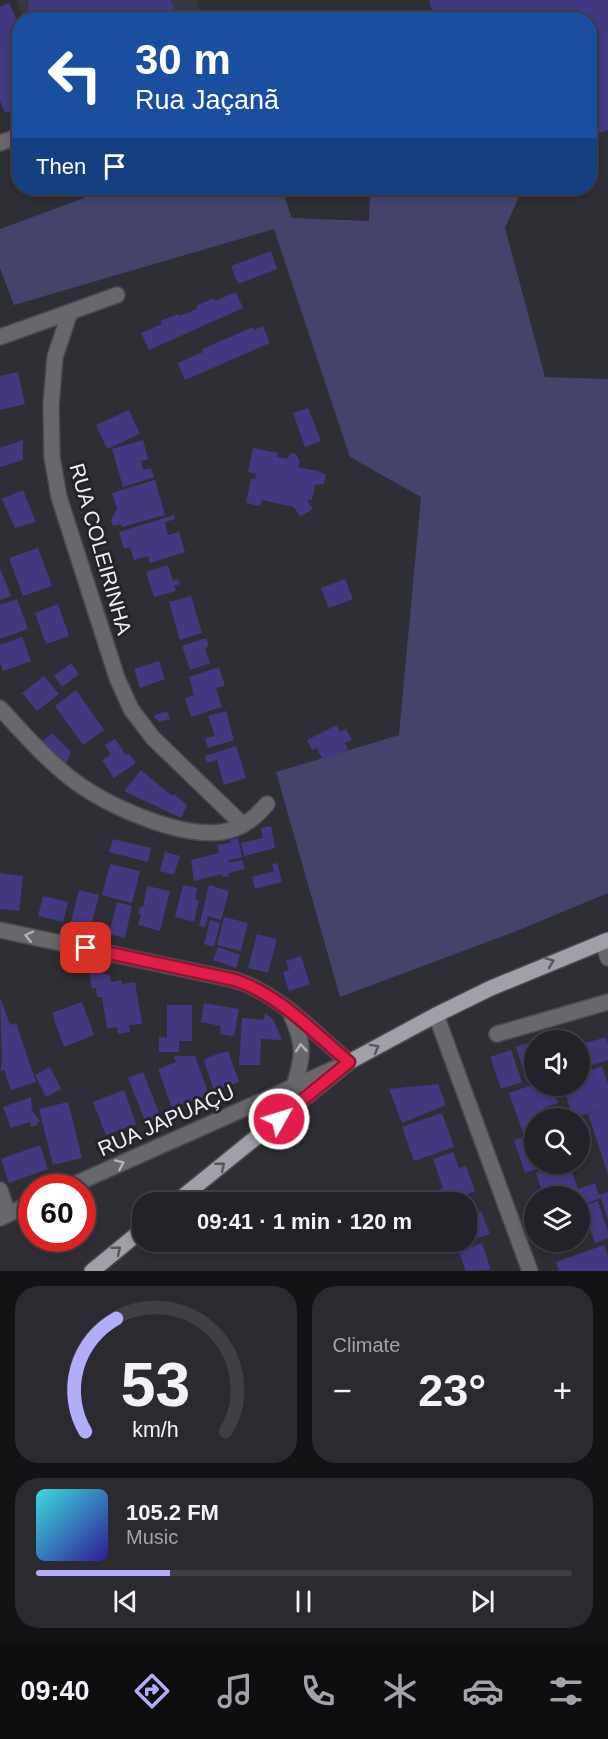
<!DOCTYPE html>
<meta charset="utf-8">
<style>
:root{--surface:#222228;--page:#2a2a30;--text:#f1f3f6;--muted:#a2a4a8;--line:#3f3f45;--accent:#b2adf9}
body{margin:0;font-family:Arial,sans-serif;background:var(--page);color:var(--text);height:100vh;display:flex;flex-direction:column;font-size:22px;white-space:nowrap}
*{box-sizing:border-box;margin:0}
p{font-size:20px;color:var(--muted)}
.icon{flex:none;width:33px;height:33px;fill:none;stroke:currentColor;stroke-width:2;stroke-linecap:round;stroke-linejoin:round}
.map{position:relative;height:1271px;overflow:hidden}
.side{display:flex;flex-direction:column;gap:15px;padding:15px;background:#131316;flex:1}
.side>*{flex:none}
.top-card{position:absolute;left:12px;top:12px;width:585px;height:183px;border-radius:24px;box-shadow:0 3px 9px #0003,0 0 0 2px var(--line);background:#1a4fa0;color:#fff;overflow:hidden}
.buttons{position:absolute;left:524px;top:1030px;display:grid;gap:12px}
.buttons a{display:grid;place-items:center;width:66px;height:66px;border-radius:50%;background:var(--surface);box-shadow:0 3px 9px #0003,0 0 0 2px var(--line);font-size:30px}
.speed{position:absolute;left:18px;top:1174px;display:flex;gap:12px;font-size:30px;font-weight:700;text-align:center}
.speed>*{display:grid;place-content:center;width:78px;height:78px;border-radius:50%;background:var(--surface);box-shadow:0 3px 9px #0003,0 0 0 2px var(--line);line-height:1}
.speed .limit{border:9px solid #d22;background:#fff;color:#111}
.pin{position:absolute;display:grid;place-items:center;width:51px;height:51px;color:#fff;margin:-26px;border-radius:12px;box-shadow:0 3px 9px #0006}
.me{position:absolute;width:66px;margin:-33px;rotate:51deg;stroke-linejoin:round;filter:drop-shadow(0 0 4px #0008)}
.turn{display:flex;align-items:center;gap:21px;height:126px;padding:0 24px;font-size:27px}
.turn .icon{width:78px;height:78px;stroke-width:2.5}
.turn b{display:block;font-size:42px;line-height:51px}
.then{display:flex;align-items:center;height:57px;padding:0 24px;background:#0003;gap:12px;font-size:22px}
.big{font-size:45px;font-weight:600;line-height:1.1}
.side .card{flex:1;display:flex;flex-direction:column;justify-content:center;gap:9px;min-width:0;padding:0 21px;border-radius:24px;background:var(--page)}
.side .dial{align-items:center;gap:0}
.dial svg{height:156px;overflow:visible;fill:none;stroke:var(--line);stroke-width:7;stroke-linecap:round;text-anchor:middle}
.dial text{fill:var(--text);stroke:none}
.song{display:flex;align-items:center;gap:18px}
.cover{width:72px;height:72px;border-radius:9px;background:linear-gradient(135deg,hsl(180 70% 55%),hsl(250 70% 35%))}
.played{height:6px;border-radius:3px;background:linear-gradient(90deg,var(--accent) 25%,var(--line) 25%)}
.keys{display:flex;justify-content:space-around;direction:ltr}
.heat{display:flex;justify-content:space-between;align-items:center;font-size:33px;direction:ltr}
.side .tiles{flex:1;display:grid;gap:15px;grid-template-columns:1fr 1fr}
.card:last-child{grid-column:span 2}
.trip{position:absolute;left:132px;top:1192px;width:345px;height:60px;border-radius:24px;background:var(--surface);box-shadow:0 3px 9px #0003,0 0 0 2px var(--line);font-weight:600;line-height:60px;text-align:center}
.tabs{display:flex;height:96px;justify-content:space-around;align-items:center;background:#0e0e10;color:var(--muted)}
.tabs .icon{width:42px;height:42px}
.tabs .selected{color:var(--accent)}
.tabs b{font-size:27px;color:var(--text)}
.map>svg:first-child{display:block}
.built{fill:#373744}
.green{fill:#45426c}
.building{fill:#433980}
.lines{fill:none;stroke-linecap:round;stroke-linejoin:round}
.minor-casing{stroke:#494950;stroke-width:18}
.tertiary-casing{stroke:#494950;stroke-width:18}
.primary-casing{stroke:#494950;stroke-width:18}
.minor{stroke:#68686c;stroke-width:15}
.tertiary{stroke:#68686c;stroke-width:15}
.primary{stroke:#a0a0a8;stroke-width:15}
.oneway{stroke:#b2b2b7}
.oneway2{stroke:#56565d}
.route-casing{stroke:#92132f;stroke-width:15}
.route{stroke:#e11d48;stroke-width:10}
.labels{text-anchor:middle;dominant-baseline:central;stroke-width:6;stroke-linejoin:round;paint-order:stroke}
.street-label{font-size:21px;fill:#efeff4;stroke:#24242b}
</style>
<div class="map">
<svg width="608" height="1271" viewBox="0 0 608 1271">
<rect width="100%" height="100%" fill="#2e2e35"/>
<polygon class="built" points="17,0 196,0 203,19 23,19"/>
<polygon class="green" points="81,188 281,188 292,218 369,221 370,188 507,188 519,197 505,228 545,377 608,379 608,893 514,932 340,997 276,772 399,735 421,497 350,457 274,229 14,305 0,268 0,229 84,198"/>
<g class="building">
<polygon points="29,0 171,0 178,20 27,20"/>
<polygon points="429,0 608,0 608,130 590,137 590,20 435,20"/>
<polygon points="9,3 20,27 20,107 5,113 0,101 0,7"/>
<polygon points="271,251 277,269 238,284 231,266"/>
<polygon points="236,292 243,308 149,350 141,333 162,324 160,321 178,314 179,316 197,309 196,306 214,298 215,301"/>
<polygon points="263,326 270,343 185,380 178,363 203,352 202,349 253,327 254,330"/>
<polygon points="18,372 25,404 0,410 0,376"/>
<polygon points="308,408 321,441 305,447 293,413"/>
<polygon points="129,410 140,434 107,449 96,425"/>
<polygon points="23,440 23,460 0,467 0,448"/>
<polygon points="143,440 148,459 141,461 143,470 151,468 154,477 123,487 112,449"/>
<polygon points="253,448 278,453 277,457 287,459 291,453 296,454 300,461 298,467 318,471 326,475 324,484 315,485 312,500 308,499 308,502 313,509 300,517 294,507 262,500 260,506 246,503 251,479 255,479 256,474 248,472"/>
<polygon points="155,480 165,515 122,527 121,524 113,526 111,520 117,509 112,493"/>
<polygon points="23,490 36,522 15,528 2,499"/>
<polygon points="174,515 175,519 165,522 168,535 179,532 185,552 150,563 148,556 134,560 130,547 124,549 119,532"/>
<polygon points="38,548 52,586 23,596 9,558"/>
<polygon points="168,565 173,581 178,579 180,584 174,586 176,591 154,597 146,572"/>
<polygon points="0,568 11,596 0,600"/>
<polygon points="345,579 353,599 329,608 321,588"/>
<polygon points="191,596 202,633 180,640 169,602"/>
<polygon points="17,599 28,629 0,639 0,605"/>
<polygon points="58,604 69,636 46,644 35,613"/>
<polygon points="22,637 31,661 3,671 0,662 0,645"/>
<polygon points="206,638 209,647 205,648 210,663 190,670 182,646"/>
<polygon points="159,661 165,679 140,688 134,669"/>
<polygon points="71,663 79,674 62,687 54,676"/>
<polygon points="219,667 225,686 216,688 222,707 191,717 185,698 194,695 189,677"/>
<polygon points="44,676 59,694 37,711 22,693"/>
<polygon points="76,690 104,730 83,745 55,706"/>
<polygon points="167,711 170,719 159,722 153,716"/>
<polygon points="226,711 234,740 208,748 205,738 215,736 208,716"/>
<polygon points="337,725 340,732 346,729 352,740 345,743 348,749 323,761 317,748 312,750 307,740"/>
<polygon points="52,733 71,752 65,767 42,742"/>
<polygon points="115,739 126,755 129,753 136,763 114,778 102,760 111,754 105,745"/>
<polygon points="236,746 246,778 224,785 217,760 207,763 205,756"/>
<polygon points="141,770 172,796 174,794 187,805 181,818 124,791"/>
<polygon points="271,826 275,848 244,856 241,843 263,838 261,828"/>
<polygon points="238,838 242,857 228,860 229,863 242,860 245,869 228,873 229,876 223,877 222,874 194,881 191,860 219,853 217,845 231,843 230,840"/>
<polygon points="113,839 151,848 148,862 109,852"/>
<polygon points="165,852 180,856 174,875 160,871"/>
<polygon points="277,863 282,882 255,889 252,877 274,871 272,864"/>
<polygon points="110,864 140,871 132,903 102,895"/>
<polygon points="0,873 23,876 19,911 0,909"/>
<polygon points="183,885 197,888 195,899 199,900 194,922 175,917"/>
<polygon points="209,885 229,891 221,920 208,916 205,927 199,926"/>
<polygon points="147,886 170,891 160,931 138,925 141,914 138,914 140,907 143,907"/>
<polygon points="79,890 99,895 90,930 70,925"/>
<polygon points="43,896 68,902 63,922 38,916"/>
<polygon points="117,902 132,906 125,938 109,934"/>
<polygon points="224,917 248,923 241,951 217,945"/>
<polygon points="210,920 220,923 214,947 204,944"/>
<polygon points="257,934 277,939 268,973 248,968"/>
<polygon points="218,947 240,955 236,968 213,960"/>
<polygon points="301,956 310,984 289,991 283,972 289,970 286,961"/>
<polygon points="89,970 109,975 111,982 121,980 122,984 135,982 142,1024 129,1025 130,1032 118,1034 117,1027 107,1029 102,997 97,997 96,988 92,989"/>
<polygon points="0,997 10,1025 16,1023 36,1082 11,1090 4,1070 0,1072 2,1063"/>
<polygon points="82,1002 94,1035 64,1047 52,1013"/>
<polygon points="204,1003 239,1009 234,1036 220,1034 221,1026 201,1022"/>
<polygon points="167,1005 192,1005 192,1041 179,1041 179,1052 159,1052 159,1037 167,1038"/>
<polygon points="265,1013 273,1019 282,1040 261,1039 260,1065 239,1065 242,1018 264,1020"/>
<polygon points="606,1037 608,1044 608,1060 586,1067 579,1045"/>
<polygon points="534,1041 534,1076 526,1079 516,1047"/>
<polygon points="511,1050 522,1082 501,1089 490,1057"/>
<polygon points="228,1051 239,1082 214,1091 204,1060 219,1053 219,1054"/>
<polygon points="174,1056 195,1056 209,1095 172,1108 158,1069 176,1062"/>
<polygon points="602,1066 608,1084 608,1174 588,1114 602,1109 573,1118 563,1086 579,1086 579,1074"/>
<polygon points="50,1067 61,1089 46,1097 35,1075"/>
<polygon points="143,1072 161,1118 146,1123 128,1078"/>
<polygon points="438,1084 446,1105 402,1123 389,1089"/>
<polygon points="534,1084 534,1086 552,1086 558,1103 544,1108 549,1119 534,1119 534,1129 523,1133 509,1093"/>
<polygon points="124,1090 136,1124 106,1135 93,1102"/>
<polygon points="31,1097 32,1111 40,1121 37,1122 38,1125 31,1127 30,1122 11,1128 3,1107"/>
<polygon points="68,1102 82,1158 53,1165 39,1109"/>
<polygon points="442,1113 454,1147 414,1161 402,1127"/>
<polygon points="534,1133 534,1164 551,1164 525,1173 514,1140"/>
<polygon points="40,1145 48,1169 9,1183 1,1159"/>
<polygon points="453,1152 459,1168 466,1166 475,1191 462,1196 463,1201 459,1203 420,1203 418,1198 443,1188 433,1159"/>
<polygon points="570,1167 578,1189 595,1183 599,1195 608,1192 608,1220 601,1198 579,1206 579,1197 544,1197 536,1173 547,1169 549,1174"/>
<polygon points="598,1201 608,1232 608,1238 595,1243 582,1206"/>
<polygon points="481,1211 490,1234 466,1242 466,1216"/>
<polygon points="434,1242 466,1242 438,1252"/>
<polygon points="482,1243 491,1270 466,1271 459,1252"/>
<polygon points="604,1245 608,1256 608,1271 559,1271 556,1262"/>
</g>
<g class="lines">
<g class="minor-casing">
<g id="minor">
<polyline points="0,143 20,136"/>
<polyline points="70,312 117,295"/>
<polyline points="0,337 70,312 55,357 51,405 52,457 59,497 117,678 131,709 153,738 243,825"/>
<path d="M0 708C22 732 43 756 69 777 103 804 177 838 222 832 242 829 255 818 267 804"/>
<path d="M0 930 235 980C280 994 314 1033 349 1062L66 1188"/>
<polyline points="436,1015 530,1271"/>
<path d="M292 1017C305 1045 303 1058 294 1086"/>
<polyline points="497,1034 608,1002"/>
<polyline points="0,1190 8,1214"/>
<polyline points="0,1218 32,1203"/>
</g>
</g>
<g class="tertiary-casing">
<polyline id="tertiary" points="603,942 608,958"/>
</g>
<g class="primary-casing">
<g id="primary">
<polyline points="175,1203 349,1062 436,1015 491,988 608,940"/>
<polyline points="92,1271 142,1230"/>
</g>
</g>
<use href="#minor" class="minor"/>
<use href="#tertiary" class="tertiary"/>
<use href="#primary" class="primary"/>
</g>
<defs><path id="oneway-chevron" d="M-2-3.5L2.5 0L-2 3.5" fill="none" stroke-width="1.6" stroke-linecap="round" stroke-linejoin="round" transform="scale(1.5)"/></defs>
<g class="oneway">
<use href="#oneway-chevron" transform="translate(29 936) rotate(-168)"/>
<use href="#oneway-chevron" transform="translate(301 1048) rotate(-94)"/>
<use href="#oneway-chevron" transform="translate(120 1164) rotate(-24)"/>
</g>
<g class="oneway2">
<use href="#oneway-chevron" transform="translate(550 962) rotate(-21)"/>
<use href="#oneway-chevron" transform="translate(375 1048) rotate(-29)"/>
<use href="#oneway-chevron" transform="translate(221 1166) rotate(-39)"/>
<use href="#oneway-chevron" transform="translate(117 1250) rotate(-39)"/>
</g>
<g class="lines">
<g class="route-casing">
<path id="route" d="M86 948 235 980C280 995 314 1033 349 1062L279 1119"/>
</g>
<use href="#route" class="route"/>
</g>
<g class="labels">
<g class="street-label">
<text transform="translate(101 549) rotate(74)">RUA COLEIRINHA</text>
<text transform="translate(166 1120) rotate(-24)">RUA JAPUAÇU</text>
</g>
</g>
</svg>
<div class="buttons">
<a><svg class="icon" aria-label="sound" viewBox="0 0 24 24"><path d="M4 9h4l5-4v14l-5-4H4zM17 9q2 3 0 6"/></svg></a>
<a><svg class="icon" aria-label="search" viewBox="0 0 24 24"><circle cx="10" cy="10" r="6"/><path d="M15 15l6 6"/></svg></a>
<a><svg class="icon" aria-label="layers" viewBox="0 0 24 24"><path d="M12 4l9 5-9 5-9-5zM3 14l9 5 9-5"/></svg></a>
</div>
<div class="speed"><div class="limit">60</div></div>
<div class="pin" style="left:86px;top:948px;background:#d93025"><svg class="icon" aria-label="arrive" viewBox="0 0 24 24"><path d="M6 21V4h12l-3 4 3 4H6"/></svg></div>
<svg class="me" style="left:279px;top:1119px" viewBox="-20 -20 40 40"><circle r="17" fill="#e11d48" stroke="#fff" stroke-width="3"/><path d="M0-11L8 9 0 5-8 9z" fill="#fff"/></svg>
<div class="trip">09:41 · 1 min · 120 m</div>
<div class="top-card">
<div class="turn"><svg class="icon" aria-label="left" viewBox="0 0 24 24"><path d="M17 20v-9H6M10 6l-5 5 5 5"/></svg><div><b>30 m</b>Rua Jaçanã</div></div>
<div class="then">Then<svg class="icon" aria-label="arrive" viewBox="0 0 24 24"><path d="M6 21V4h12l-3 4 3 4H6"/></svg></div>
</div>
</div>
<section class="side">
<div class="tiles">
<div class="card dial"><svg viewBox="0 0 100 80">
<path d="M14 69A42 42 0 1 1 86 69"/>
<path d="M14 69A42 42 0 0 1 30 11" stroke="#b2adf9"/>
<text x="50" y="56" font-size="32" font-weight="700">53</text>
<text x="50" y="72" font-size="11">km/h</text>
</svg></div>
<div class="card"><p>Climate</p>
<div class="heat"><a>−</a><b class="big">23°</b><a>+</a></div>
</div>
<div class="card">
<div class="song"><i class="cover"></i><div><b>105.2 FM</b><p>Music</p></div></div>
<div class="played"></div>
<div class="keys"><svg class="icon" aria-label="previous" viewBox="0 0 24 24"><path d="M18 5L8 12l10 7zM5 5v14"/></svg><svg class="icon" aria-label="pause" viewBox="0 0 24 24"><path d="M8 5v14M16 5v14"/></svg><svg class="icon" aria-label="next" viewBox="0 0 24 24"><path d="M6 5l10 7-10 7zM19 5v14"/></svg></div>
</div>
</div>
</section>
<nav class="tabs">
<b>09:40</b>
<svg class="icon selected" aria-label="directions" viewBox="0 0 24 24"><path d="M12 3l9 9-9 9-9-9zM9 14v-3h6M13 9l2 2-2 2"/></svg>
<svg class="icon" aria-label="music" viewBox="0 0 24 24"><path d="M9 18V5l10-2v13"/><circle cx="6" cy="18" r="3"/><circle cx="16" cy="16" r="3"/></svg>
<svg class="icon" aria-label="phone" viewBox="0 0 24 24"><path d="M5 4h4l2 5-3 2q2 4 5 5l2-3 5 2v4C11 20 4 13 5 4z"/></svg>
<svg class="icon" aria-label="climate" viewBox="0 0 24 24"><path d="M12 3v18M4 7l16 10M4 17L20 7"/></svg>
<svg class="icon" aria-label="car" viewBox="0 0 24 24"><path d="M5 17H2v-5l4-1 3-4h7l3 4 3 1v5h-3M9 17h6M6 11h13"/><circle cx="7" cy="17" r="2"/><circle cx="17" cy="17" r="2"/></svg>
<svg class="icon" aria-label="filters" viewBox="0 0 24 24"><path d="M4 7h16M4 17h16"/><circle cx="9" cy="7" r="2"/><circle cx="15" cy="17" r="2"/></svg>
</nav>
